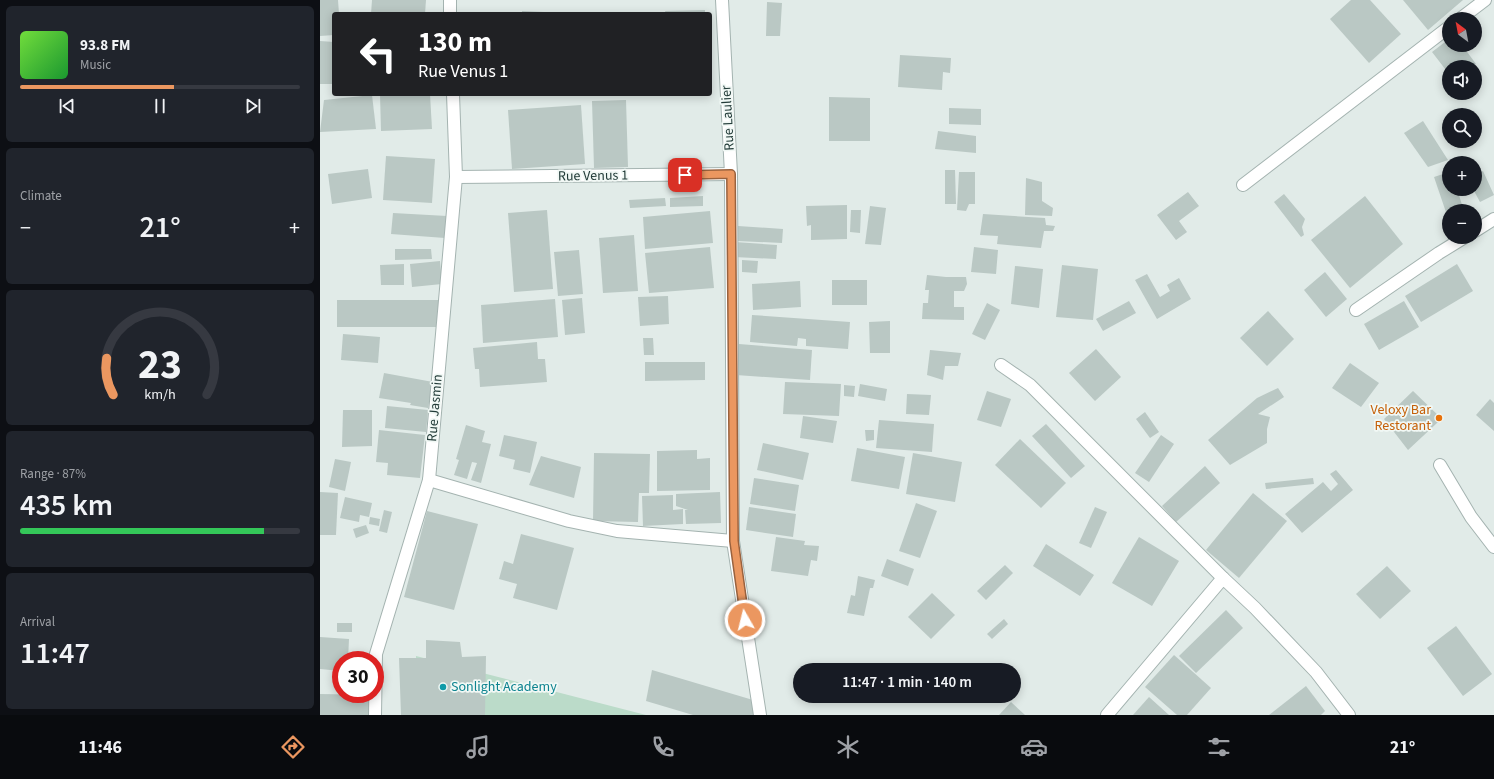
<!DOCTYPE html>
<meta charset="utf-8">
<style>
:root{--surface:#171b24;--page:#20242c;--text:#f1f3f6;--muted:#9ea1a6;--line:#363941;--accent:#eb9760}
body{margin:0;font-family:"Source Sans 3",sans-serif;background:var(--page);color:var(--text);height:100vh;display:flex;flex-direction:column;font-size:15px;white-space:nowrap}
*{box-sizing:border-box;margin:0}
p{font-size:13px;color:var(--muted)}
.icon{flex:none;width:22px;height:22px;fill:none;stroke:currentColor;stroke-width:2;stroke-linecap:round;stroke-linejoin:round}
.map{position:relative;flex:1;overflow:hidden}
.sheet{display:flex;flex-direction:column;gap:6px;padding:6px;background:#0d0f14;width:320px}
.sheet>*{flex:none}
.banner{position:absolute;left:12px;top:12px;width:380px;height:84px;border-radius:4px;box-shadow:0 2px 10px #0003;background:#202124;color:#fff;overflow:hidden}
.needle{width:26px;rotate:328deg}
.controls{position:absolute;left:1122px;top:12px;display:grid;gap:8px}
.controls a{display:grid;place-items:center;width:40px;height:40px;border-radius:50%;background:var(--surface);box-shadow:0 2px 10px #0003;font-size:20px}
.speed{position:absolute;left:12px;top:651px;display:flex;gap:8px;font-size:20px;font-weight:700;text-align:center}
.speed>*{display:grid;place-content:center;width:52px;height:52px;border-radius:50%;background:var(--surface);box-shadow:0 2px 10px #0003;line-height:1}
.speed .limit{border:6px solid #d22;background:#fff;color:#111}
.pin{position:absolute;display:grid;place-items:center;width:34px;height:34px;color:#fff;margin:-17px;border-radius:8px;box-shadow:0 2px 6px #0006}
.me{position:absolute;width:44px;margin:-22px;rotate:352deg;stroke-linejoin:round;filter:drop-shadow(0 0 3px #0008)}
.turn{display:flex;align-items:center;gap:14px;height:84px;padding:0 20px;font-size:18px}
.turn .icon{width:52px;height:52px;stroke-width:2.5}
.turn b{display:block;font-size:28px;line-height:34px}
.big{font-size:30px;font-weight:600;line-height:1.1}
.sheet .tile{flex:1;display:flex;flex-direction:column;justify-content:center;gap:6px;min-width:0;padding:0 14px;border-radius:6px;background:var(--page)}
.sheet .dial{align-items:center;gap:0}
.dial svg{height:104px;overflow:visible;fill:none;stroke:var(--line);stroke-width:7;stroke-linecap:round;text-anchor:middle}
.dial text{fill:var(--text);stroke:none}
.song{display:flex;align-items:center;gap:12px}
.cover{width:48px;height:48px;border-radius:6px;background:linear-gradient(135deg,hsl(100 70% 55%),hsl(130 70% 35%))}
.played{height:4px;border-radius:2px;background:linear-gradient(90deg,var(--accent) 55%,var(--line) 55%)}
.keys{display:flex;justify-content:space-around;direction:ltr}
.heat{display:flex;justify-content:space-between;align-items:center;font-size:22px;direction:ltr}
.charge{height:6px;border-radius:3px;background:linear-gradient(90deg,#34c759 87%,var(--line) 0)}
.trip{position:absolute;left:473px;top:663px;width:228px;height:40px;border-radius:20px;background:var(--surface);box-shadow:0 2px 10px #0003;font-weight:600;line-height:40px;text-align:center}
.tabs{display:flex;height:64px;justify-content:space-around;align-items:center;background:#090b0e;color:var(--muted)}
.tabs .icon{width:28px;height:28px}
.tabs .on{color:var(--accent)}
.tabs b{font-size:18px;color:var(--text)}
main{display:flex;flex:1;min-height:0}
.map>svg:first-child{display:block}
.green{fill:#bbdbc9}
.building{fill:#bac8c4}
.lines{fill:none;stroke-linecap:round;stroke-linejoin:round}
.street-casing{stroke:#a4b3b0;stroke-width:14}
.street{stroke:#fff;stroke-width:12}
.route-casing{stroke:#99623e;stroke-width:10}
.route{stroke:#eb9760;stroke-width:7}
.food-dot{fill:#e8710a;stroke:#f1f8f5;stroke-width:1.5}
.culture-dot{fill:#0f9aa8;stroke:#f1f8f5;stroke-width:1.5}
.labels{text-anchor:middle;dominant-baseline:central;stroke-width:3.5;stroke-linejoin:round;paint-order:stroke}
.street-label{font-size:14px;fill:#223b38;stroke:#f1f8f5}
.food-label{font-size:14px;fill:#c56008;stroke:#f1f8f5;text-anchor:end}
.culture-label{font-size:14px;fill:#0d838f;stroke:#f1f8f5;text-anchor:start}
</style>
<main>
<section class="sheet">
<div class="tile">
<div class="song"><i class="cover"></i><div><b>93.8 FM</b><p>Music</p></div></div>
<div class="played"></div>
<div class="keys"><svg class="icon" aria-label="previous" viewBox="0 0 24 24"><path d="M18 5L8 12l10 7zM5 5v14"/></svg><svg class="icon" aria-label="pause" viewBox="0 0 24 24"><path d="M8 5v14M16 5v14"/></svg><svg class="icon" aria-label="next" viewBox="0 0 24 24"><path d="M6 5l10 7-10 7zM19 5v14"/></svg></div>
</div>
<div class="tile"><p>Climate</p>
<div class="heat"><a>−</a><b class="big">21°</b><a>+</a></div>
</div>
<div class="tile dial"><svg viewBox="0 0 100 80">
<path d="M14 69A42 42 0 1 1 86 69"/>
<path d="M14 69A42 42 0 0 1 9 41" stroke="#eb9760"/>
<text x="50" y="56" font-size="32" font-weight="700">23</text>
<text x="50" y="72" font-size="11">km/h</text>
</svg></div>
<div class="tile"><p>Range · 87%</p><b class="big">435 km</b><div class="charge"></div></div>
<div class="tile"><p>Arrival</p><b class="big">11:47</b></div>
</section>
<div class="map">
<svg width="1174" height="715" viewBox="0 0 1174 715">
<rect width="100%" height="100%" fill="#e1ebe8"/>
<polygon class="green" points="96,656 326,715 96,715"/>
<g class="building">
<polygon points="0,0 18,0 19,14 14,14 14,35 0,36"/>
<polygon points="52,0 106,0 105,14 51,14"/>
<polygon points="1031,0 1050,0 1081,34 1049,63 1010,19"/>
<polygon points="1083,0 1143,0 1108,30"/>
<polygon points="447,2 462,3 460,36 446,36"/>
<polygon points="385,10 385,14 346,14 345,11"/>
<polygon points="202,11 224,12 224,14 202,14"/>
<polygon points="1129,39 1129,45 1142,45 1156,64 1152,67 1129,67 1129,74 1112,52"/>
<polygon points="0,41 14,42 14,84 0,84"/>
<polygon points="580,55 631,58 630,73 623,72 622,90 578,87"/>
<polygon points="60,94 110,94 112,129 61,131"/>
<polygon points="52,95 56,129 0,132 4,100"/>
<polygon points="509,97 550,98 550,141 509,141"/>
<polygon points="306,100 308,167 274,168 272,101"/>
<polygon points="261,105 265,164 192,169 188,110"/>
<polygon points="629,108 661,109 661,125 629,124"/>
<polygon points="1103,121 1128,160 1108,167 1084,133"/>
<polygon points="618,131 656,136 656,153 615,149"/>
<polygon points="66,156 115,159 112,203 63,200"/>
<polygon points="48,169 52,198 12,204 8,174"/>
<polygon points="625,170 635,170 636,204 625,204"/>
<polygon points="1163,171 1174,195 1160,202 1153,189 1155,189 1155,175"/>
<polygon points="639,172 655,172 655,204 649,204 646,211 637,210"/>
<polygon points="1129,172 1129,189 1137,189 1144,211 1129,211 1129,221 1114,177"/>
<polygon points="706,178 722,182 722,201 733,208 732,216 705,215"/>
<polygon points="868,192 879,206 859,221 867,232 856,240 837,215"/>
<polygon points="964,194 985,219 982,227 984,235 981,237 954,202"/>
<polygon points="383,196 383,206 350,207 350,198"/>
<polygon points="1045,196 1083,244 1030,288 991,240"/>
<polygon points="345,198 346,206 310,208 309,200"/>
<polygon points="527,205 527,239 491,240 491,225 487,226 486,206"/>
<polygon points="550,206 566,208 561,245 545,244"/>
<polygon points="227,210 233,289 194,292 188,213"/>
<polygon points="531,210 541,210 540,233 530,232"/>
<polygon points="390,211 393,243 325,249 323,217"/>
<polygon points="73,213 127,216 125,238 71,234"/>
<polygon points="663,214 725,218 726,225 735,226 733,231 724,231 721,248 677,244 678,236 660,235"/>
<polygon points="418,226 463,229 462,243 417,241"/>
<polygon points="314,235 318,291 283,293 279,238"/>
<polygon points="415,242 457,245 456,259 414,257"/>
<polygon points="390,247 394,288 329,293 325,253"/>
<polygon points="654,247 678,250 676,274 651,272"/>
<polygon points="75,249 111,249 112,259 75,260"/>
<polygon points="259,250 263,294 238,296 234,252"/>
<polygon points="422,260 438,261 437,273 422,272"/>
<polygon points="120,261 122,284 92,287 90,264"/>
<polygon points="84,264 84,285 61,285 60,265"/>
<polygon points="1137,264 1153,291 1101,322 1085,296"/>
<polygon points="742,265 778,269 773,320 736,317"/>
<polygon points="695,266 723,269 719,308 691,304"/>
<polygon points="1005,272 1027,299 1006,317 984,290"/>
<polygon points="827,274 840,297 850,291 847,285 859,278 871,299 837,319 815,280"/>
<polygon points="607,275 626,277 646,277 647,284 644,291 634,291 634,307 644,307 644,320 602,319 603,303 608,303 609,290 605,290"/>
<rect x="512" y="280" width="35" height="25"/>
<polygon points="480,281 481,307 433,310 432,284"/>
<polygon points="348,296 349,324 320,326 318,297"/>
<polygon points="262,298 265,333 245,335 242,300"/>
<polygon points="235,299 238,337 163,343 161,305"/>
<rect x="17" y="300" width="101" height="27"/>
<polygon points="809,301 816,313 783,331 776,319"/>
<polygon points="1084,301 1099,327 1059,350 1044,324"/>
<polygon points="667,303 680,310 665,340 652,334"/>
<polygon points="948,311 974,339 947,366 920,338"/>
<polygon points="432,315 530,322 528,349 486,346 486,339 478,338 477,346 430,342"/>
<polygon points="570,321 570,353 550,353 549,322"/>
<polygon points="23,334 60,337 58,363 21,360"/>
<polygon points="323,338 333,338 334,355 324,355"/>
<polygon points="217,342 218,359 225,359 227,382 160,387 159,369 155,369 153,348"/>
<polygon points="419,344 492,350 490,380 416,375"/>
<polygon points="776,349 801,377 775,401 749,373"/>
<polygon points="610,350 641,353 638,366 625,366 623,380 607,375"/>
<polygon points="325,362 385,362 385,380 325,381"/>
<polygon points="1030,363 1059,383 1041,407 1012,388"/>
<polygon points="64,373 113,382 108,408 90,405 91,403 59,398"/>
<polygon points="465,382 521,384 519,416 463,414"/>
<polygon points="540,384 567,389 565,401 538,396"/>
<polygon points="524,385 535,386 534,397 524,396"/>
<polygon points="958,388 964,397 938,414 950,417 947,429 947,443 910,465 888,440 937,398"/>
<polygon points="667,391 691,399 681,427 657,420"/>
<polygon points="1093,391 1123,420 1117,423 1088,450 1064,419"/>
<polygon points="587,394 611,395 609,415 586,414"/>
<polygon points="1170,399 1174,403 1174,431 1156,415"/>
<polygon points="67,406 108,410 106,432 65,428"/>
<polygon points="23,410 52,410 52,446 22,447"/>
<polygon points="825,412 839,432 830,438 816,419"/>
<polygon points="483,416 517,421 513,443 480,438"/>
<polygon points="559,420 614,424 612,452 556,448"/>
<polygon points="726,424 765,466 751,478 712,436"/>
<polygon points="146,425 165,431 162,442 171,444 161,483 151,480 157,463 152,462 147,479 134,475 139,460 136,459"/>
<polygon points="59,430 105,435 100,478 67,475 68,463 56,462"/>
<polygon points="545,430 554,430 554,440 546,441"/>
<polygon points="184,435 217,442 210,473 193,469 195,460 179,456"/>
<polygon points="841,435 854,444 829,482 815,473"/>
<polygon points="700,439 746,483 721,508 675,465"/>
<polygon points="443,443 489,453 483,480 437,470"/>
<polygon points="537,448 585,457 579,489 531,481"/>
<polygon points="377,450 377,459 390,458 390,490 337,491 337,451"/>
<polygon points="274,453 330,454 329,493 319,493 318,522 273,521"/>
<polygon points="593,453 642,462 635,502 586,494"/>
<polygon points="221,456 261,467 254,498 209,485"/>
<polygon points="15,459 31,462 25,491 9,487"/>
<polygon points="885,466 900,483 856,522 842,506"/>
<polygon points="1016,470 1033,490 982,533 965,514 1003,482 1011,491 1018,484 1010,474"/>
<polygon points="434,478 479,485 475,511 430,504"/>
<polygon points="993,478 994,484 946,489 945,483"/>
<polygon points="0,492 18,493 16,535 0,535"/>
<polygon points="400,492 401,523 366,524 365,510 368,510 356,506 356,494"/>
<polygon points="933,493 967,521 919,578 886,550"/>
<polygon points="353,495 353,510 363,509 363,524 323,526 322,496"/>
<polygon points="25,497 52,503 49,517 40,515 39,522 20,518"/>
<polygon points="596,503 617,511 600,558 579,551"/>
<polygon points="429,507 476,514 473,537 426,530"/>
<polygon points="775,507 787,512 771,548 759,543"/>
<polygon points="64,510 72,512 67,533 59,531"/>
<polygon points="107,511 158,524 134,610 84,597"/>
<polygon points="50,517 60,519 59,526 49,524"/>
<polygon points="46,525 49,533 36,538 33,529"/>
<polygon points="201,534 254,548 237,610 193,598 197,584 179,579 184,561 193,564"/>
<polygon points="456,537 485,541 484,545 499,546 497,561 491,560 488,576 451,571"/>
<polygon points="819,537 859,561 832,606 792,583"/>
<polygon points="726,544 774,575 760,596 713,566"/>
<polygon points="567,559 594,569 588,586 561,576"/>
<polygon points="685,565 693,573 666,600 657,591"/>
<polygon points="1067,566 1091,591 1060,619 1036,594"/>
<polygon points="538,576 555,580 553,588 550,588 544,616 527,613 531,595 535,596"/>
<polygon points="612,593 635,615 611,639 588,617"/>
<polygon points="906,610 923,628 876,673 859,656"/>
<polygon points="684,619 688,624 672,639 667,634"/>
<rect x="17" y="623" width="15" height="9"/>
<polygon points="1136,626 1172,674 1143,696 1107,648"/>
<polygon points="0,637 29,639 28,660 21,660 21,671 0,669"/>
<polygon points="106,640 140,642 142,657 166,656 165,715 81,715 79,658 106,658"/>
<polygon points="854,655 891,688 867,715 857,715 825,687"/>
<polygon points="332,670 433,700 434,715 373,715 326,701"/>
<polygon points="986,686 1005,711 1001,715 949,715"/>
<polygon points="0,694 60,695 60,715 0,715"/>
<polygon points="829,697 849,715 813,715"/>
<polygon points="691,702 705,715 679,715"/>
</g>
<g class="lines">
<g class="street-casing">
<g id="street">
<polyline points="130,0 130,14"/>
<polyline points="402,0 411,174 413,541 440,715"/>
<polyline points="1140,19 1165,0"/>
<polyline points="136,177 411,174"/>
<polyline points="923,185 1129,27"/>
<polyline points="1155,231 1174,219"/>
<polyline points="1036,310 1119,253 1145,237"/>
<polyline points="681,365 710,385 903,578"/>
<polyline points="1120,465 1151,517 1174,547"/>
<polyline points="109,480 249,521 297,531 413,541"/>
<polyline points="55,715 56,654 109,480 136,177 133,94"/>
<polyline points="787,715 903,578 935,608 996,672 1029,715"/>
</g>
</g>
<use href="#street" class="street"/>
</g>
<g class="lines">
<g class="route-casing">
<polyline id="route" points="365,175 411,174 414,541 425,620"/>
</g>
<use href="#route" class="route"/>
</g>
<circle class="food-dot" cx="1119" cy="418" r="4"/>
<circle class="culture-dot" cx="123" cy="687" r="4"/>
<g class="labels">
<g class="street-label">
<text transform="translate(408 118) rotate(-93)">Rue Laulier</text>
<text transform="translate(273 176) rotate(-1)">Rue Venus 1</text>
<text transform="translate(115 408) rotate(-85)">Rue Jasmin</text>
</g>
<g class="food-label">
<text x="1111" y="410">Veloxy Bar<tspan x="1111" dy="16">Restorant</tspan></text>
</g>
<g class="culture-label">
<text x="131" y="687">Sonlight Academy</text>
</g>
</g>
</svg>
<div class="controls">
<a><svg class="needle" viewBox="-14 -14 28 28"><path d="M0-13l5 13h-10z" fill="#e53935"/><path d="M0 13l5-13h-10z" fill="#9ea1a6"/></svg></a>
<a><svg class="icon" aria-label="sound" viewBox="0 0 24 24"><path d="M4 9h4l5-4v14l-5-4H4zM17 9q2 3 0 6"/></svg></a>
<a><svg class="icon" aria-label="search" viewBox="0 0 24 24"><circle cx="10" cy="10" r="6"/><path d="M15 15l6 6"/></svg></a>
<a>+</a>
<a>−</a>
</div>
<div class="speed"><div class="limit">30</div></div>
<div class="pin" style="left:365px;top:175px;background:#d93025"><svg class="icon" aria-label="arrive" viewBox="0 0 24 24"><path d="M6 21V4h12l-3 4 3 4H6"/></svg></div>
<svg class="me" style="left:425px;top:620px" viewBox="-20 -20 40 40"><circle r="17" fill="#eb9760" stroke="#fff" stroke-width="3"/><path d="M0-11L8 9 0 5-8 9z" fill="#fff"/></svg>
<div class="trip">11:47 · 1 min · 140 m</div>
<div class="banner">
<div class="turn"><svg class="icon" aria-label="left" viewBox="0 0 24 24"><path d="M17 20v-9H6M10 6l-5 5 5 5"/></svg><div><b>130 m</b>Rue Venus 1</div></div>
</div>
</div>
</main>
<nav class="tabs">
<b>11:46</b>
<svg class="icon on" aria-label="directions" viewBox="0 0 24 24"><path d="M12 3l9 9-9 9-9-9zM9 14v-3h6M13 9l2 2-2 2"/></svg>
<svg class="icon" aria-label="music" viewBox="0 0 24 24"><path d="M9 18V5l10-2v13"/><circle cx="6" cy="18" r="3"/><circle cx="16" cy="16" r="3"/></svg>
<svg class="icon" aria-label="phone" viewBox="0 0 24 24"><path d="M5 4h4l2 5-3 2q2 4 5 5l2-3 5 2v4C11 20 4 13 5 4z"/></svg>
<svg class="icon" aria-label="climate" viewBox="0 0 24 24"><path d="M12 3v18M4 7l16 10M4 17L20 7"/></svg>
<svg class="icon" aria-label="car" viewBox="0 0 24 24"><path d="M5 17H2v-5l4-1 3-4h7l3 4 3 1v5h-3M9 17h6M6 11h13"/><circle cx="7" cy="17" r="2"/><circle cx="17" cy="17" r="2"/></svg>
<svg class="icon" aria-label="filters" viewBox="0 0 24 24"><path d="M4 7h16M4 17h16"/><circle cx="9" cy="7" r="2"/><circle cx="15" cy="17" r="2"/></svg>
<b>21°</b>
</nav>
